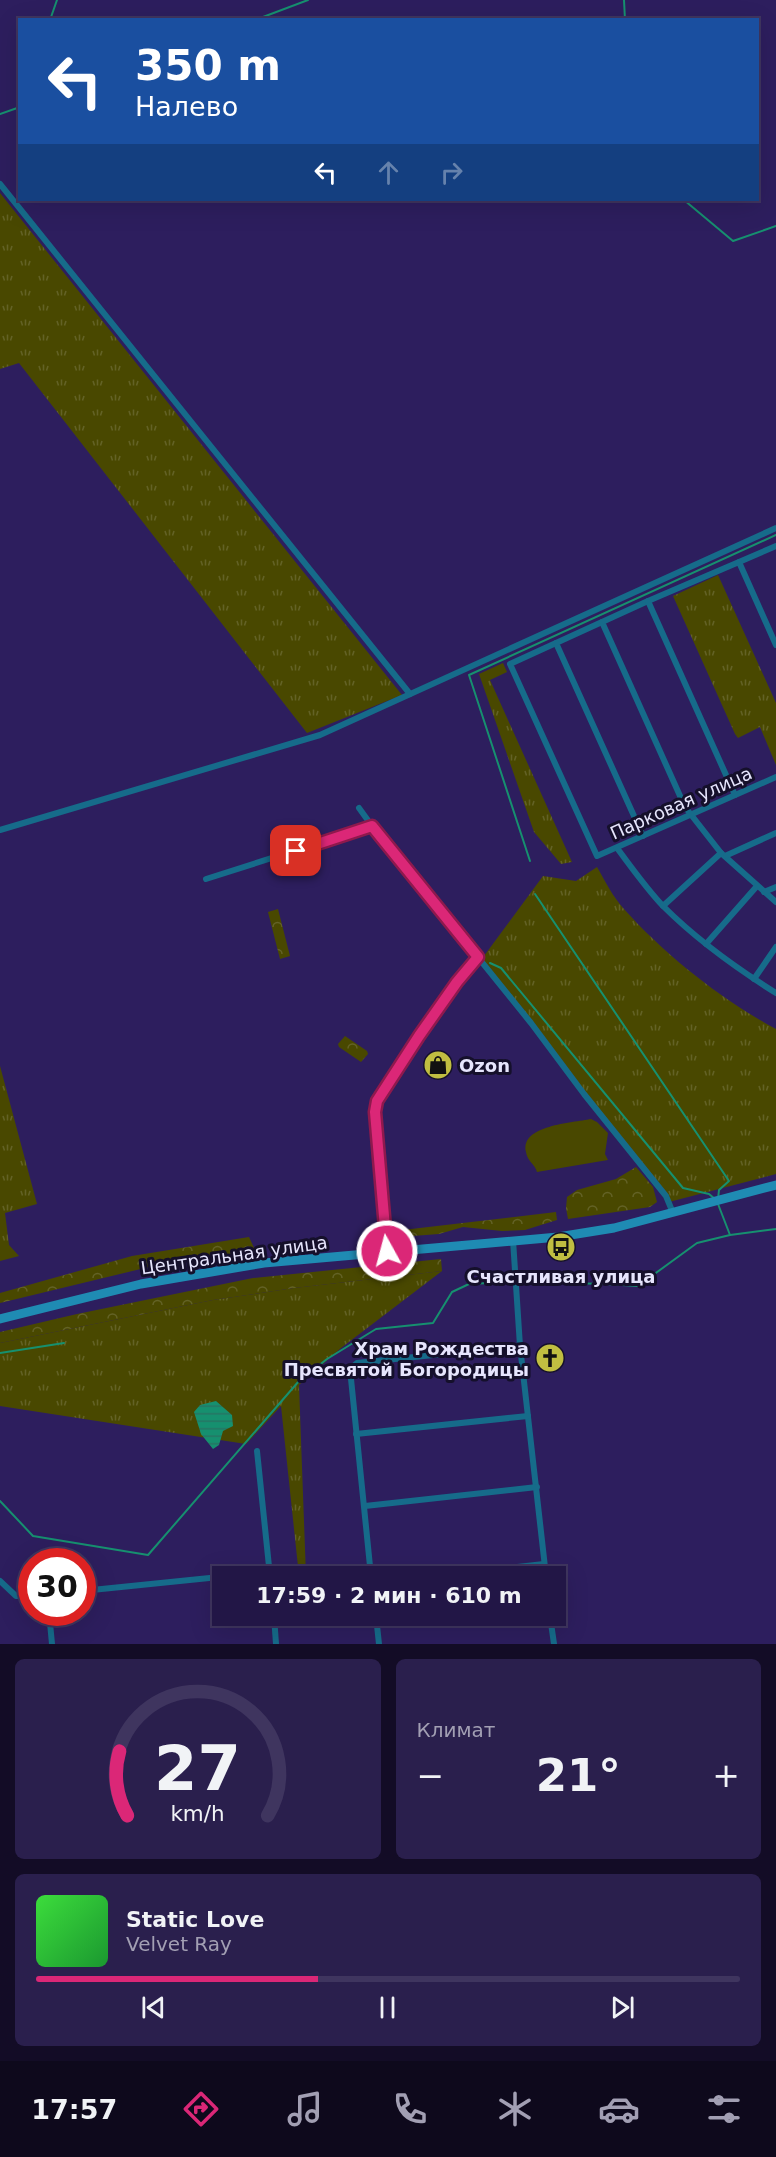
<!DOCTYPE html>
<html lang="ru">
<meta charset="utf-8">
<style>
:root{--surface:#221646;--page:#2a1f4d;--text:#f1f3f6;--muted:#a29fb3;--line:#3f355f;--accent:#db2777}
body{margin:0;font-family:"DejaVu Sans",sans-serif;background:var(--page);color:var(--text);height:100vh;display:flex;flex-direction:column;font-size:22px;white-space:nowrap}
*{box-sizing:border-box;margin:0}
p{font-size:20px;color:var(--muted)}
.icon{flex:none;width:33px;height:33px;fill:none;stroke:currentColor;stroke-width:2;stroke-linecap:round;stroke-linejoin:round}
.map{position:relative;height:1644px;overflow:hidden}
.panel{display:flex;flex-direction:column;gap:15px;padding:15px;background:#130c26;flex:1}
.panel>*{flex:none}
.guide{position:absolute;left:18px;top:18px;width:741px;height:183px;border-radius:0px;box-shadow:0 6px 24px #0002,0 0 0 2px var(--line);background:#1a4fa0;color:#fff;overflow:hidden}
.speed{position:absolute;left:18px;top:1548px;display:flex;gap:12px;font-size:30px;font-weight:700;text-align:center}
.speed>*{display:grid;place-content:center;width:78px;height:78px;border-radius:50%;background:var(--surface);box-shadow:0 6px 24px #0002,0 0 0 2px var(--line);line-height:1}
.speed .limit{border:9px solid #d22;background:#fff;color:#111}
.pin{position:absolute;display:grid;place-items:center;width:51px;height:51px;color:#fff;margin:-26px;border-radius:12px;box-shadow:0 3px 9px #0006}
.me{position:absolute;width:66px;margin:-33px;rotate:353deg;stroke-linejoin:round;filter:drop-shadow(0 0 4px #0008)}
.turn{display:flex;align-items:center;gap:21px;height:126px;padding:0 18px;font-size:27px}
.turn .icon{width:78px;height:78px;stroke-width:2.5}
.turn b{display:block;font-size:42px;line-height:51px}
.lanes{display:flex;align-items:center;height:57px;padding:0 18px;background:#0003;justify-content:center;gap:30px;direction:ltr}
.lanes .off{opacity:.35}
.big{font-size:45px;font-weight:800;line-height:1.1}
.panel .card{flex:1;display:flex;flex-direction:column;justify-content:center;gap:9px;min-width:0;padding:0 21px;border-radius:9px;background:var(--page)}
.panel .dial{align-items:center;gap:0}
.dial svg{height:156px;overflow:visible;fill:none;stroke:var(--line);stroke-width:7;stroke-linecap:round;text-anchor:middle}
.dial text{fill:var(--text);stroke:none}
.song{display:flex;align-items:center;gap:18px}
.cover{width:72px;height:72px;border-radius:9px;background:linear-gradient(135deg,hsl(120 70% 55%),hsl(130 70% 35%))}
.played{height:6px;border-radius:3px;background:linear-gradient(90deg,var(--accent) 40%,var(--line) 40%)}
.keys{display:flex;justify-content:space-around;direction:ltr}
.heat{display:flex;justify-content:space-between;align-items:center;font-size:33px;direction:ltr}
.panel .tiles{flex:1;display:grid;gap:15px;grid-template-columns:1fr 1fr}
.card:last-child{grid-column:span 2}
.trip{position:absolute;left:212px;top:1566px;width:354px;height:60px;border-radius:0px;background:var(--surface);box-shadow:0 6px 24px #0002,0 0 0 2px var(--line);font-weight:800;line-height:60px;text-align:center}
.dock{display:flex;height:96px;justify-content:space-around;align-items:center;background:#0e091c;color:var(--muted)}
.dock .icon{width:42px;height:42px}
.dock .active{color:var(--accent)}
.dock b{font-size:27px;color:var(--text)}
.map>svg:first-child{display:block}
.grass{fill:url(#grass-tufts)}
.forest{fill:url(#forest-crowns)}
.garden{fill:#494800}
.water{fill:url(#water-rules)}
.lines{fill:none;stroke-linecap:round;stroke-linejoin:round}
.stream{stroke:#16906f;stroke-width:2}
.street{stroke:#166b8a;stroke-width:6}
.secondary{stroke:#1f8bb3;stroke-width:9}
.route-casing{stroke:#8e194d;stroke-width:15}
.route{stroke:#db2777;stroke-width:10}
.labels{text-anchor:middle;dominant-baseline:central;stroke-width:6;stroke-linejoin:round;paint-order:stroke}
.street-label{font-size:18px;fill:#e6e5fd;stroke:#15102b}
.poi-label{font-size:18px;font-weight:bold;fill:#e6e5fd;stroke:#15102b;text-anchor:start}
</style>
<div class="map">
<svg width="776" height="1644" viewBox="0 0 776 1644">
<defs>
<pattern id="grass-tufts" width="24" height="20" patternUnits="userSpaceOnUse" patternTransform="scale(1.5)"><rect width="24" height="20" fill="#494800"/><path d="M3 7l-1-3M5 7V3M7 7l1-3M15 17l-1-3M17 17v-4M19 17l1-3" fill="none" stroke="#636226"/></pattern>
<pattern id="forest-crowns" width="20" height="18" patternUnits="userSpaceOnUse" patternTransform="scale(1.5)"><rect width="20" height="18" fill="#494800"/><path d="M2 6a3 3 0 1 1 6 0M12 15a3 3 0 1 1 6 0" fill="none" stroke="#636226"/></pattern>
<pattern id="water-rules" width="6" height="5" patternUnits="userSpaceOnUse" patternTransform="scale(1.5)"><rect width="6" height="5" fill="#16906f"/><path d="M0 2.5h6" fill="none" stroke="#267663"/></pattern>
</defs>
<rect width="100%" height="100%" fill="#2d1e5e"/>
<g class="grass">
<polygon points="0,193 402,695 307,733 19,363 0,369"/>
<polygon points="718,575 776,703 776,765 760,727 738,738 735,734 673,596"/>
<polygon points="503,663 507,672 490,680 572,862 561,864 534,832 479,674"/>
<path d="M597 867C605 881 613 897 624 909 665 955 722 1000 776 1029V1174L669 1202 481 960 543 876 576 881Z"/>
<polygon points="0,1066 37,1204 5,1213 9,1245 19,1256 0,1261"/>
<polygon points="442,1271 341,1348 299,1385 306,1576 299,1576 281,1406 246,1444 0,1406 0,1343 213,1300 294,1288"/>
</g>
<g class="forest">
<polygon points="278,909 290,956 280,959 268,912"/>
<polygon points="345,1036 367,1051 368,1054 361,1062 339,1047 338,1044"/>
<polygon points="636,1167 653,1187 657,1202 650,1207 568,1219 566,1208 567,1197 577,1190 616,1179"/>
<polygon points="556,1212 557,1220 525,1230 502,1231 463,1227 439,1234 399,1237 394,1235 394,1231"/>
<polygon points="249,1237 255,1250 153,1266 0,1303 0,1293 132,1256"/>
<polygon points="441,1259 442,1271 294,1288 213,1300 0,1343 0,1332 77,1314 253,1278"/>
</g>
<path class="garden" d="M591 1119 597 1122 608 1133 605 1154 608 1160 537 1172C535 1164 527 1161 526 1152 520 1125 572 1123 591 1119Z"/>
<polygon class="water" points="216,1401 232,1415 233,1426 223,1431 219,1445 213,1449 201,1434 194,1412 200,1405"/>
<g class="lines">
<g class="stream">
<polyline points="624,0 625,20"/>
<polyline points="50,20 57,0"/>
<polyline points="255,20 308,0"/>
<polyline points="0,114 20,107"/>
<polyline points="684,200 733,241 776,226"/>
<polyline points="530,861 469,675 776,535"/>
<polyline points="535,894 729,1181 719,1190 718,1199"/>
<polyline points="490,963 501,968 683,1188 709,1194 715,1199"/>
<polyline points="718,1204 730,1235"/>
<polyline points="526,1282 606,1284 638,1286 697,1243 730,1235 776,1229"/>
<polyline points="0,1353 64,1343"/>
<polyline points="0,1501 33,1536 148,1555 299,1381 327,1359 376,1329 433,1323 452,1292 469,1284 510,1282"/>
</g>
<g class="street">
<polyline points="0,184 410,694"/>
<polyline points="739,562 776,546"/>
<polyline points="648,601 602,622 685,807 721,853 776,902"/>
<polyline points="602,622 556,643 643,836"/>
<polyline points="556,643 510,664 597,856 776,777"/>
<polyline points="735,795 648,601 739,562 776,645"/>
<polyline points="359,808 372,826"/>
<polyline points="0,830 320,735 776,528"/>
<path d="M617 848C632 868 646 888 663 906 696 939 736 968 776 993"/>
<polyline points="725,856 776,833"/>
<polyline points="206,879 372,826 531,1023 584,1094 666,1196 673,1213"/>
<polyline points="764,892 776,887"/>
<polyline points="663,906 721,853"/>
<polyline points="706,944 757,886"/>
<polyline points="754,979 776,947"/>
<polyline points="513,1240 520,1346 546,1576"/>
<polyline points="387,1251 375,1112 377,1101 419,1036 457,983 478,958"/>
<polyline points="356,1434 528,1416"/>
<polyline points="257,1451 270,1576"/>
<polyline points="365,1506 537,1487"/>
<polyline points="371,1576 350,1369 357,1363 520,1346"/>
<polyline points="436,1576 544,1564"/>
<polyline points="0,1581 16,1596 32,1595"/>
<polyline points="82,1591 269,1572"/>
<polyline points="49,1612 52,1644"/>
<polyline points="274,1616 276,1644"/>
<polyline points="376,1616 379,1644"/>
<polyline points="550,1616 554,1644"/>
</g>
<polyline class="secondary" points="0,1319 141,1284 264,1263 558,1237 614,1228 776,1185"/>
</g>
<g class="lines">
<g class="route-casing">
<polyline id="route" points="296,851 372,826 478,957 457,982 419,1036 377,1101 375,1112 387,1251"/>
</g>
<use href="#route" class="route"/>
</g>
<defs>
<g id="shop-disc" transform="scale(1.5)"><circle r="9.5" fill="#c0be41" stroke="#15102b"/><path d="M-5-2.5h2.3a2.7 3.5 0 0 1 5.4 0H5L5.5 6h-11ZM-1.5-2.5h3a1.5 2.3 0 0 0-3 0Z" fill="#111"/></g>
<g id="bus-disc" transform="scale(1.5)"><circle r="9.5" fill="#c0be41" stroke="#15102b"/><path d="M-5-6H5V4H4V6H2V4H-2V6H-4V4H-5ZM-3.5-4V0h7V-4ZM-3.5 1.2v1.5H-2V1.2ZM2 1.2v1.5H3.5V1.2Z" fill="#111"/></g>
<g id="church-disc" transform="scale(1.5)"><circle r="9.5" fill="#c0be41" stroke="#15102b"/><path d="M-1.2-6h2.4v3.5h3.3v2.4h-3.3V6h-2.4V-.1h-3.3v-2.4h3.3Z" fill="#111"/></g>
</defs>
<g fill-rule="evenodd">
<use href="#shop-disc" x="438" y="1065"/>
<use href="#bus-disc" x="561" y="1247"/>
<use href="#church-disc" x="550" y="1358"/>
</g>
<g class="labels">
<g class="street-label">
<text transform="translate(681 803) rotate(-24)">Парковая улица</text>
<text transform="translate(234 1255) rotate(-8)">Центральная улица</text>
</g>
<g class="poi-label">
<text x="459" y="1065">Ozon</text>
<text x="561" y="1276" text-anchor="middle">Счастливая улица</text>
<text x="529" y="1348" text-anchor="end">Храм Рождества<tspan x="529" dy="21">Пресвятой Богородицы</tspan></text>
</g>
</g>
</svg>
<div class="speed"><div class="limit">30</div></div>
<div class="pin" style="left:296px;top:851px;background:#d93025"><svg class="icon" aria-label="arrive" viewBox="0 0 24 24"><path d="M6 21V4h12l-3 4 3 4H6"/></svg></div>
<svg class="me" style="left:387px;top:1251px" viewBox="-20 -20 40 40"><circle r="17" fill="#db2777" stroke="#fff" stroke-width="3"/><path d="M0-11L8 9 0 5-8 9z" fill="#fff"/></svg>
<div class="trip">17:59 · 2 мин · 610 m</div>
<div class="guide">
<div class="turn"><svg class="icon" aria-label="left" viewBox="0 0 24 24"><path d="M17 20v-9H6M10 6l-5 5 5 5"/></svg><div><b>350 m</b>Налево</div></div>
<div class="lanes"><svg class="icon" aria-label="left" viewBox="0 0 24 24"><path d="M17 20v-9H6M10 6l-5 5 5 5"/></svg><svg class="icon off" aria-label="ahead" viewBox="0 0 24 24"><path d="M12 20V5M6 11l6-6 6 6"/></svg><svg class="icon off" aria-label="right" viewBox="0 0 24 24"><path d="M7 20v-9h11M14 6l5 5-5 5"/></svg></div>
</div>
</div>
<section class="panel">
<div class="tiles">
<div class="card dial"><svg viewBox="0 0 100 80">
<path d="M14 69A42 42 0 1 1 86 69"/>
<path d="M14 69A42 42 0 0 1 10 36" stroke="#db2777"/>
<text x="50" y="56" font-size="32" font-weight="700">27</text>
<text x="50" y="72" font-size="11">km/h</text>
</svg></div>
<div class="card"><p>Климат</p>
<div class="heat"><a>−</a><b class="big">21°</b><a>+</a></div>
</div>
<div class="card">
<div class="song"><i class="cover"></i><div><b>Static Love</b><p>Velvet Ray</p></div></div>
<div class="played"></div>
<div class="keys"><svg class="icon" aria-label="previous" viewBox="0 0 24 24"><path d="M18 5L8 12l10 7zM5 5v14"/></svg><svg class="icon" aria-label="pause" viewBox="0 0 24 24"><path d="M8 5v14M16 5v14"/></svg><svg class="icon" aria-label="next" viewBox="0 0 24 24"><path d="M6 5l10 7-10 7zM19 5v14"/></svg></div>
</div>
</div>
</section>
<nav class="dock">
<b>17:57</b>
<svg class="icon active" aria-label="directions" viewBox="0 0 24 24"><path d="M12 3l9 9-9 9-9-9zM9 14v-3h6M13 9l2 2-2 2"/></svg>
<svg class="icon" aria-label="music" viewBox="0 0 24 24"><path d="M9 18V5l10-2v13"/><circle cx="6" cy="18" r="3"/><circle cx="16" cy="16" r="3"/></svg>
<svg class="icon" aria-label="phone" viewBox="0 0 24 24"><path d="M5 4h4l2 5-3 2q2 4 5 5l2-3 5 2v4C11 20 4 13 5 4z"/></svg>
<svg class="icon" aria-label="climate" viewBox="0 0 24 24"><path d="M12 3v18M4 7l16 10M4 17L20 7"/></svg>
<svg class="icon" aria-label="car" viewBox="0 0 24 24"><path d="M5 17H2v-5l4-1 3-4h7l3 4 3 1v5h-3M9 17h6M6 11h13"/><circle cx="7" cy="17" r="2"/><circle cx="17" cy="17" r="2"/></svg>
<svg class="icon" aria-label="filters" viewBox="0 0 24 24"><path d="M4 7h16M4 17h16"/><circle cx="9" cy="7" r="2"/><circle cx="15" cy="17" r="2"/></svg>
</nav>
